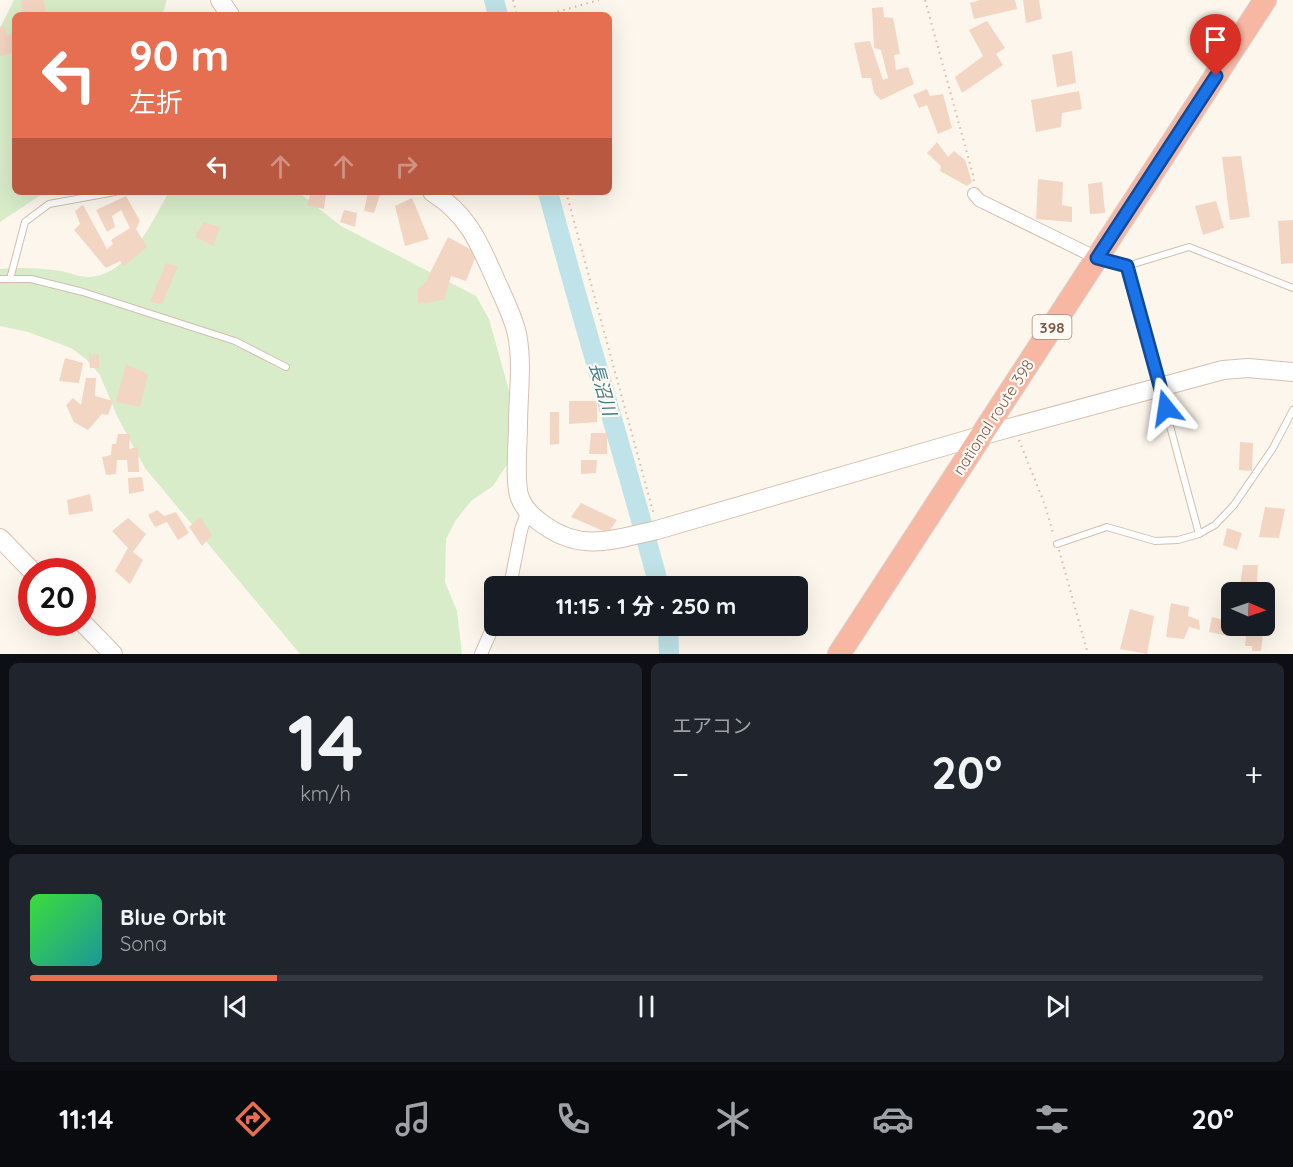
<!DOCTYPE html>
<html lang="ja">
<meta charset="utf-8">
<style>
:root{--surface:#171b24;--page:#20242c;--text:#f1f3f6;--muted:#9ea1a6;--line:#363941;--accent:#e76f51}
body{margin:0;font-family:Quicksand,"Noto Sans JP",sans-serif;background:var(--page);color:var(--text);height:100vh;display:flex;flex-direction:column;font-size:22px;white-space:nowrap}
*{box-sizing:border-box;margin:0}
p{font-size:20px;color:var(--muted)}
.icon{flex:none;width:33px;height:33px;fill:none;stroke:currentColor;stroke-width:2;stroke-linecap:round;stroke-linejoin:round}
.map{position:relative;height:654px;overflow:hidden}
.side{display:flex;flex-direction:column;gap:9px;padding:9px;background:#0d0f14;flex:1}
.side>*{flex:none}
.banner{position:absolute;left:12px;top:12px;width:600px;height:183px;border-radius:9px;box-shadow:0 6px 24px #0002;background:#e76f51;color:#fff;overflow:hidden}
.needle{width:39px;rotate:92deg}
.fabs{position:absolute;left:1221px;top:582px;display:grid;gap:12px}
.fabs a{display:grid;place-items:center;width:54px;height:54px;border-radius:9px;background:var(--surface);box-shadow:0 6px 24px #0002;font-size:30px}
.speed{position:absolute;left:18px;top:558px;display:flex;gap:12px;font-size:30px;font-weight:700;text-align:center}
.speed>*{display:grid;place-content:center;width:78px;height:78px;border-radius:50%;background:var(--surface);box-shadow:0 6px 24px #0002;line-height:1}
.speed .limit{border:9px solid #d22;background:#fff;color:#111}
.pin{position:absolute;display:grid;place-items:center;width:51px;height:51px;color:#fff;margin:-62px -26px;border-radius:50% 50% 50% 0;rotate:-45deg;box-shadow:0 0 6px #0007}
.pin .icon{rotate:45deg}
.me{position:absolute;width:66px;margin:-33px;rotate:345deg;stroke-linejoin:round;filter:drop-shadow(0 0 4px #0008)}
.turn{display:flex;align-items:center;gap:21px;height:126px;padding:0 18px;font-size:27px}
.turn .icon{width:78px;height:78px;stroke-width:2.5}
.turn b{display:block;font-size:42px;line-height:51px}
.lanes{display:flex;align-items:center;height:57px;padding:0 18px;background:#0003;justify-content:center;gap:30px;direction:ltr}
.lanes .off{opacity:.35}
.big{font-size:45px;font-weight:700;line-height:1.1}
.side .widget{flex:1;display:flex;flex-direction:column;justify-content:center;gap:9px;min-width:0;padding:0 21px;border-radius:9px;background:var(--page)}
.side .dial{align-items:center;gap:0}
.dial b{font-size:78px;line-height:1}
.song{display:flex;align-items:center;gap:18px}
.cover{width:72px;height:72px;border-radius:9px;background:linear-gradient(135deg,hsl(120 70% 55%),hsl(180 70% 35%))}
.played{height:6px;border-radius:3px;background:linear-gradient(90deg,var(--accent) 20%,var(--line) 20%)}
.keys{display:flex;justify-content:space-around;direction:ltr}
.heat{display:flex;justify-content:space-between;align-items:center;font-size:33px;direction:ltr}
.side .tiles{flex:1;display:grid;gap:9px;grid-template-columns:1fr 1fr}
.widget:last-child{grid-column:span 2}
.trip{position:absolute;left:484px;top:576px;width:324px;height:60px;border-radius:9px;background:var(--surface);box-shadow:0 6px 24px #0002;font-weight:700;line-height:60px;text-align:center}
.dock{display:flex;height:96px;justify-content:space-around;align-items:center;background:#090b0e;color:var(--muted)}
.dock .icon{width:42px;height:42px}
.dock .selected{color:var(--accent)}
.dock b{font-size:27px;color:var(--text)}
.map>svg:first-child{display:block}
.green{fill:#d8ecc9}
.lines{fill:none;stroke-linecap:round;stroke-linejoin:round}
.river{stroke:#bfe3e8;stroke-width:20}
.building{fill:#f3d5c3}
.lane-casing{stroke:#d1beb0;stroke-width:8}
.street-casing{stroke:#d1beb0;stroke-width:14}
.secondary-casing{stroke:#d6c0b0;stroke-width:20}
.highway-casing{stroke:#dad1cd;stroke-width:24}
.path{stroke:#d9b8a5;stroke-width:2;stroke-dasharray:1.5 4.5;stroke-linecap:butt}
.lane{stroke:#fff;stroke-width:6}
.street{stroke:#fff;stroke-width:12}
.secondary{stroke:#fff;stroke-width:18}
.highway{stroke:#f7b7a3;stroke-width:22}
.route-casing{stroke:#114b97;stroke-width:15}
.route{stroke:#1a73e8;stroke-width:10}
.labels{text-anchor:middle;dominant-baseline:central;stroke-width:4.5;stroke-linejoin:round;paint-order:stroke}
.shield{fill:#fffaf3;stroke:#a28b7f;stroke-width:1.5}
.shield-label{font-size:15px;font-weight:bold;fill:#7a5c4d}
.street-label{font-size:16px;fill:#7a5c4d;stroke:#fffaf3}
.water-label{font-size:18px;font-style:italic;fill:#437c86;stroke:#fffaf3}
</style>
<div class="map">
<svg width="1293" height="654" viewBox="0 0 1293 654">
<rect width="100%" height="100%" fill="#fdf6ec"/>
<g class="green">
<polygon points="14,0 167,0 162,15 15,15 15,192 45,192 0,222 0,28"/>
<path d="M169 192H298L341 226 476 296 489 319 518 423 508 463 493 486 471 501 456 520 446 539 445 582 457 611 462 654H300L145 468 118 418 100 375 87 360 71 348 28 332 0 326V269C20 267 41 268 61 271 70 273 80 277 88 277 128 277 152 221 169 192Z"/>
</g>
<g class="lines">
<g class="river">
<polyline points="494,0 498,15"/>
<path d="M548 192C583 324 624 454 659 586"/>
<polyline points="668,626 669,654"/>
</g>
</g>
<g class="building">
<polygon points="21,0 44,0 46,15 23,15"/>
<polygon points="980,0 1015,0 1017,9 974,19 970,3"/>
<polygon points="1023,0 1039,0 1042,19 1026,23"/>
<polygon points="883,7 884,17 893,18 900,54 894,55 896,70 908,67 914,84 881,100 874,93 871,78 862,78 854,43 870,41 883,80 888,78 881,50 874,48 872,8"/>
<polygon points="987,21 1005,48 996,54 1003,65 962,93 955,77 983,56 969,30"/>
<polygon points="4,25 7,36 15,32 15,52 0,56 0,27"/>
<polygon points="1072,51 1076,83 1057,87 1052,55"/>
<polygon points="927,89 930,96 943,94 952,128 938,134 927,105 919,108 913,95"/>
<polygon points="1079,91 1082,109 1062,113 1061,127 1036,132 1031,100"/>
<polygon points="937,142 948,157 954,151 965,160 972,182 967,186 940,171 941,166 927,153"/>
<polygon points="1241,156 1250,217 1230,220 1222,157"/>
<polygon points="1038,179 1063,182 1062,205 1072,207 1072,222 1036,219"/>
<polygon points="1102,182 1105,213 1090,214 1088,184"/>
<polygon points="311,192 326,194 324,209 307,205"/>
<polygon points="368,192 381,192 374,213 364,211"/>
<polygon points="126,196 140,221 136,229 147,247 124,266 120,261 106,268 74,230 80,224 75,211 83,205 107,249 113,244 111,240 130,228 121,210 112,216 115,227 107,232 96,210"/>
<polygon points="412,198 429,239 405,246 395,206"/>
<polygon points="1216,201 1224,228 1203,235 1195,206"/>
<polygon points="344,210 357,213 355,227 340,222"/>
<polygon points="1293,220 1293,263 1281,264 1278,221"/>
<polygon points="203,222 220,227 213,246 195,237"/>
<polygon points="448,237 477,253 466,281 451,276 444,300 418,304 418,289 425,283"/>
<polygon points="166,263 178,266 162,304 150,302"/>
<polygon points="89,354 99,355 99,368 90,368"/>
<polygon points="65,358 83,363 79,383 59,381"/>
<polygon points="126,364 148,374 140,407 116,402"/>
<polygon points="86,378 96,378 95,396 113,401 108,415 102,414 88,430 74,422 66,405 73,398 81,405"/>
<polygon points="569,401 597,401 597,422 569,424"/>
<polygon points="550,412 559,412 559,444 550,445"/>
<polygon points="591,433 607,433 607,454 589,454"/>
<polygon points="118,434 130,434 129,449 138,447 139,472 128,472 127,460 117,460 116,474 106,475 102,457 111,455 112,444 116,444"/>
<polygon points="1240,442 1253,443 1252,471 1239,470"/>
<polygon points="581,460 597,460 596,473 581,474"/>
<polygon points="142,477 144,491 129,494 128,478"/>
<polygon points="90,494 93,511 69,515 67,500"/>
<polygon points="581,503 617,520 608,533 571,517"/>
<polygon points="1265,507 1285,509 1279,538 1259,537"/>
<polygon points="157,510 164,516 176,512 189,533 178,540 167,522 155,527 148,515"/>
<polygon points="200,517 212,535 202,546 189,527"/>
<polygon points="128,518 146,534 133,552 143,560 130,584 115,571 128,548 112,531"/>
<polygon points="1227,528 1242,533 1237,550 1223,545"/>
<polygon points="1243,565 1258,565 1257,583 1268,585 1266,605 1264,605 1264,592 1239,592"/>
<polygon points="1171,603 1189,607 1188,616 1199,620 1200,630 1189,627 1184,639 1166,637"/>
<polygon points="1130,609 1154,616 1147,654 1120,649"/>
<polygon points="1212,617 1231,622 1228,636 1209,632"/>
<polygon points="1247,626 1264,626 1261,651 1252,651 1252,646 1245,646"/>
</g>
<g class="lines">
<g class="lane-casing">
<g id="lane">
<polyline points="1103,260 1127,266 1189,247 1293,288"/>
<polyline points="1127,266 1199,534"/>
<polyline points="0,279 31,279 83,292 235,341 286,367"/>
<polyline points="10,279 25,222 49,204 115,192"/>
<polyline points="1057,544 1107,527 1155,541 1178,540 1199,534 1215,525 1234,505 1273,448 1293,410"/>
</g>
</g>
<g class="street-casing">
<g id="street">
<polyline points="974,194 979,200 1097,258"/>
<polyline points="510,586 521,530 528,510"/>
<polyline points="481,654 495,622"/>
</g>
</g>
<g class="secondary-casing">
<g id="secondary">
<polyline points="220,0 230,15"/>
<path d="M432 192C469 215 480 245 497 283 504 299 513 316 517 334 523 363 518 396 518 425 518 442 514 484 520 498 524 509 535 519 544 525 583 553 615 539 657 530L980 436 1223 370 1248 368 1293 372"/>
<polyline points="0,538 33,572"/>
<polyline points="82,622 113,654"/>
</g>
</g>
<g class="highway-casing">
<polyline id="highway" points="839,654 1265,0"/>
</g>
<g class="path">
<polyline points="513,0 517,15"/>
<polyline points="925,0 973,175 974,182"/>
<polyline points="546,15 599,0"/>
<polyline points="566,192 654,515"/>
<polyline points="1019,440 1045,505 1054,536"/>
<polyline points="1059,550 1088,654"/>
</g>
<use href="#lane" class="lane"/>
<use href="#street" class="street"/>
<use href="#secondary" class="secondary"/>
<use href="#highway" class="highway"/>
</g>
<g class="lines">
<g class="route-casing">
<polyline id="route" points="1166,408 1127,266 1097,258 1216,76"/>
</g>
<use href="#route" class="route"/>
</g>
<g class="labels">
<rect class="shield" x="1032.5" y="315" width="39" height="24" rx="4.5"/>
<g class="shield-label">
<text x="1052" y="327">398</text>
</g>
<g class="street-label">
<text transform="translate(993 417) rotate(-57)">national route 398</text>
</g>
<g class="water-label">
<text transform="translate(603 389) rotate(74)">長沼川</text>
</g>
</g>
</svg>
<div class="fabs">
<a><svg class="needle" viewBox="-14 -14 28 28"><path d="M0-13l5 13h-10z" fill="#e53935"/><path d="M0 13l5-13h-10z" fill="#9ea1a6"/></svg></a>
</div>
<div class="speed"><div class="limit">20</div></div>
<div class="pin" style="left:1216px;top:76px;background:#d93025"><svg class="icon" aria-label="arrive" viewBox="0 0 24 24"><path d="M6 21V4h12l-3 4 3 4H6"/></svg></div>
<svg class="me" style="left:1166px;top:408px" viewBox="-20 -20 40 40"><path d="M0-17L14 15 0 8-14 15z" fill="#1a73e8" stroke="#fff" stroke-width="4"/></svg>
<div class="trip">11:15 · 1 分 · 250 m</div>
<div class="banner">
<div class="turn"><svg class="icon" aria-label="left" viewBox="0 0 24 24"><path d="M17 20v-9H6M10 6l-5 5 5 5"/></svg><div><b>90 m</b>左折</div></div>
<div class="lanes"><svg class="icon" aria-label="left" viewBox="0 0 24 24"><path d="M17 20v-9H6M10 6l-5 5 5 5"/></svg><svg class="icon off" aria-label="ahead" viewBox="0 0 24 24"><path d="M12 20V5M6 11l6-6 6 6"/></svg><svg class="icon off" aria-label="ahead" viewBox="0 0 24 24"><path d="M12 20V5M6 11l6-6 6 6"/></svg><svg class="icon off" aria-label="right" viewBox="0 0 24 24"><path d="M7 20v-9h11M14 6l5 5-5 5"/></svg></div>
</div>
</div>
<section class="side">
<div class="tiles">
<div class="widget dial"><b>14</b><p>km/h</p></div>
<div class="widget"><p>エアコン</p>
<div class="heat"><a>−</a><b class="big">20°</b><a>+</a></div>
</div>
<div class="widget">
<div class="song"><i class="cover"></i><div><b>Blue Orbit</b><p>Sona</p></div></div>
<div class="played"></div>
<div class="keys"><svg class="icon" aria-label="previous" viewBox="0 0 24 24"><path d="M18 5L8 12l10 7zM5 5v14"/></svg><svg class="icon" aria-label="pause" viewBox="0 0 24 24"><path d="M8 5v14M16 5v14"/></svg><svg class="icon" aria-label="next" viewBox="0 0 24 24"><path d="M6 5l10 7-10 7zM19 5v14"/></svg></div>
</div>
</div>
</section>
<nav class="dock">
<b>11:14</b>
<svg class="icon selected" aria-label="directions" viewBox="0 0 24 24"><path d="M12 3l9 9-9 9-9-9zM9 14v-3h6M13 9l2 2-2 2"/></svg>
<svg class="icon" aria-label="music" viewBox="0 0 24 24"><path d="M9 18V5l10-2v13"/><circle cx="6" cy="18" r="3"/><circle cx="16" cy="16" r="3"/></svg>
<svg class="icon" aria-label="phone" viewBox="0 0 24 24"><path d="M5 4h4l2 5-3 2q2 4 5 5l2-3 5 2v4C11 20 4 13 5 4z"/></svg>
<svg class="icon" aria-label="climate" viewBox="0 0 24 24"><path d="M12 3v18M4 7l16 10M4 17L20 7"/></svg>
<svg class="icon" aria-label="car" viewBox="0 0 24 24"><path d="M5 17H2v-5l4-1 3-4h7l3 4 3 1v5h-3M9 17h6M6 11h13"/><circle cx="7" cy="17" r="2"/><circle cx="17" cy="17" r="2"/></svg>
<svg class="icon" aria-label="filters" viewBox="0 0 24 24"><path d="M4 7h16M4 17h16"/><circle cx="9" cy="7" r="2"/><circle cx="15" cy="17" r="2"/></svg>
<b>20°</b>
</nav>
